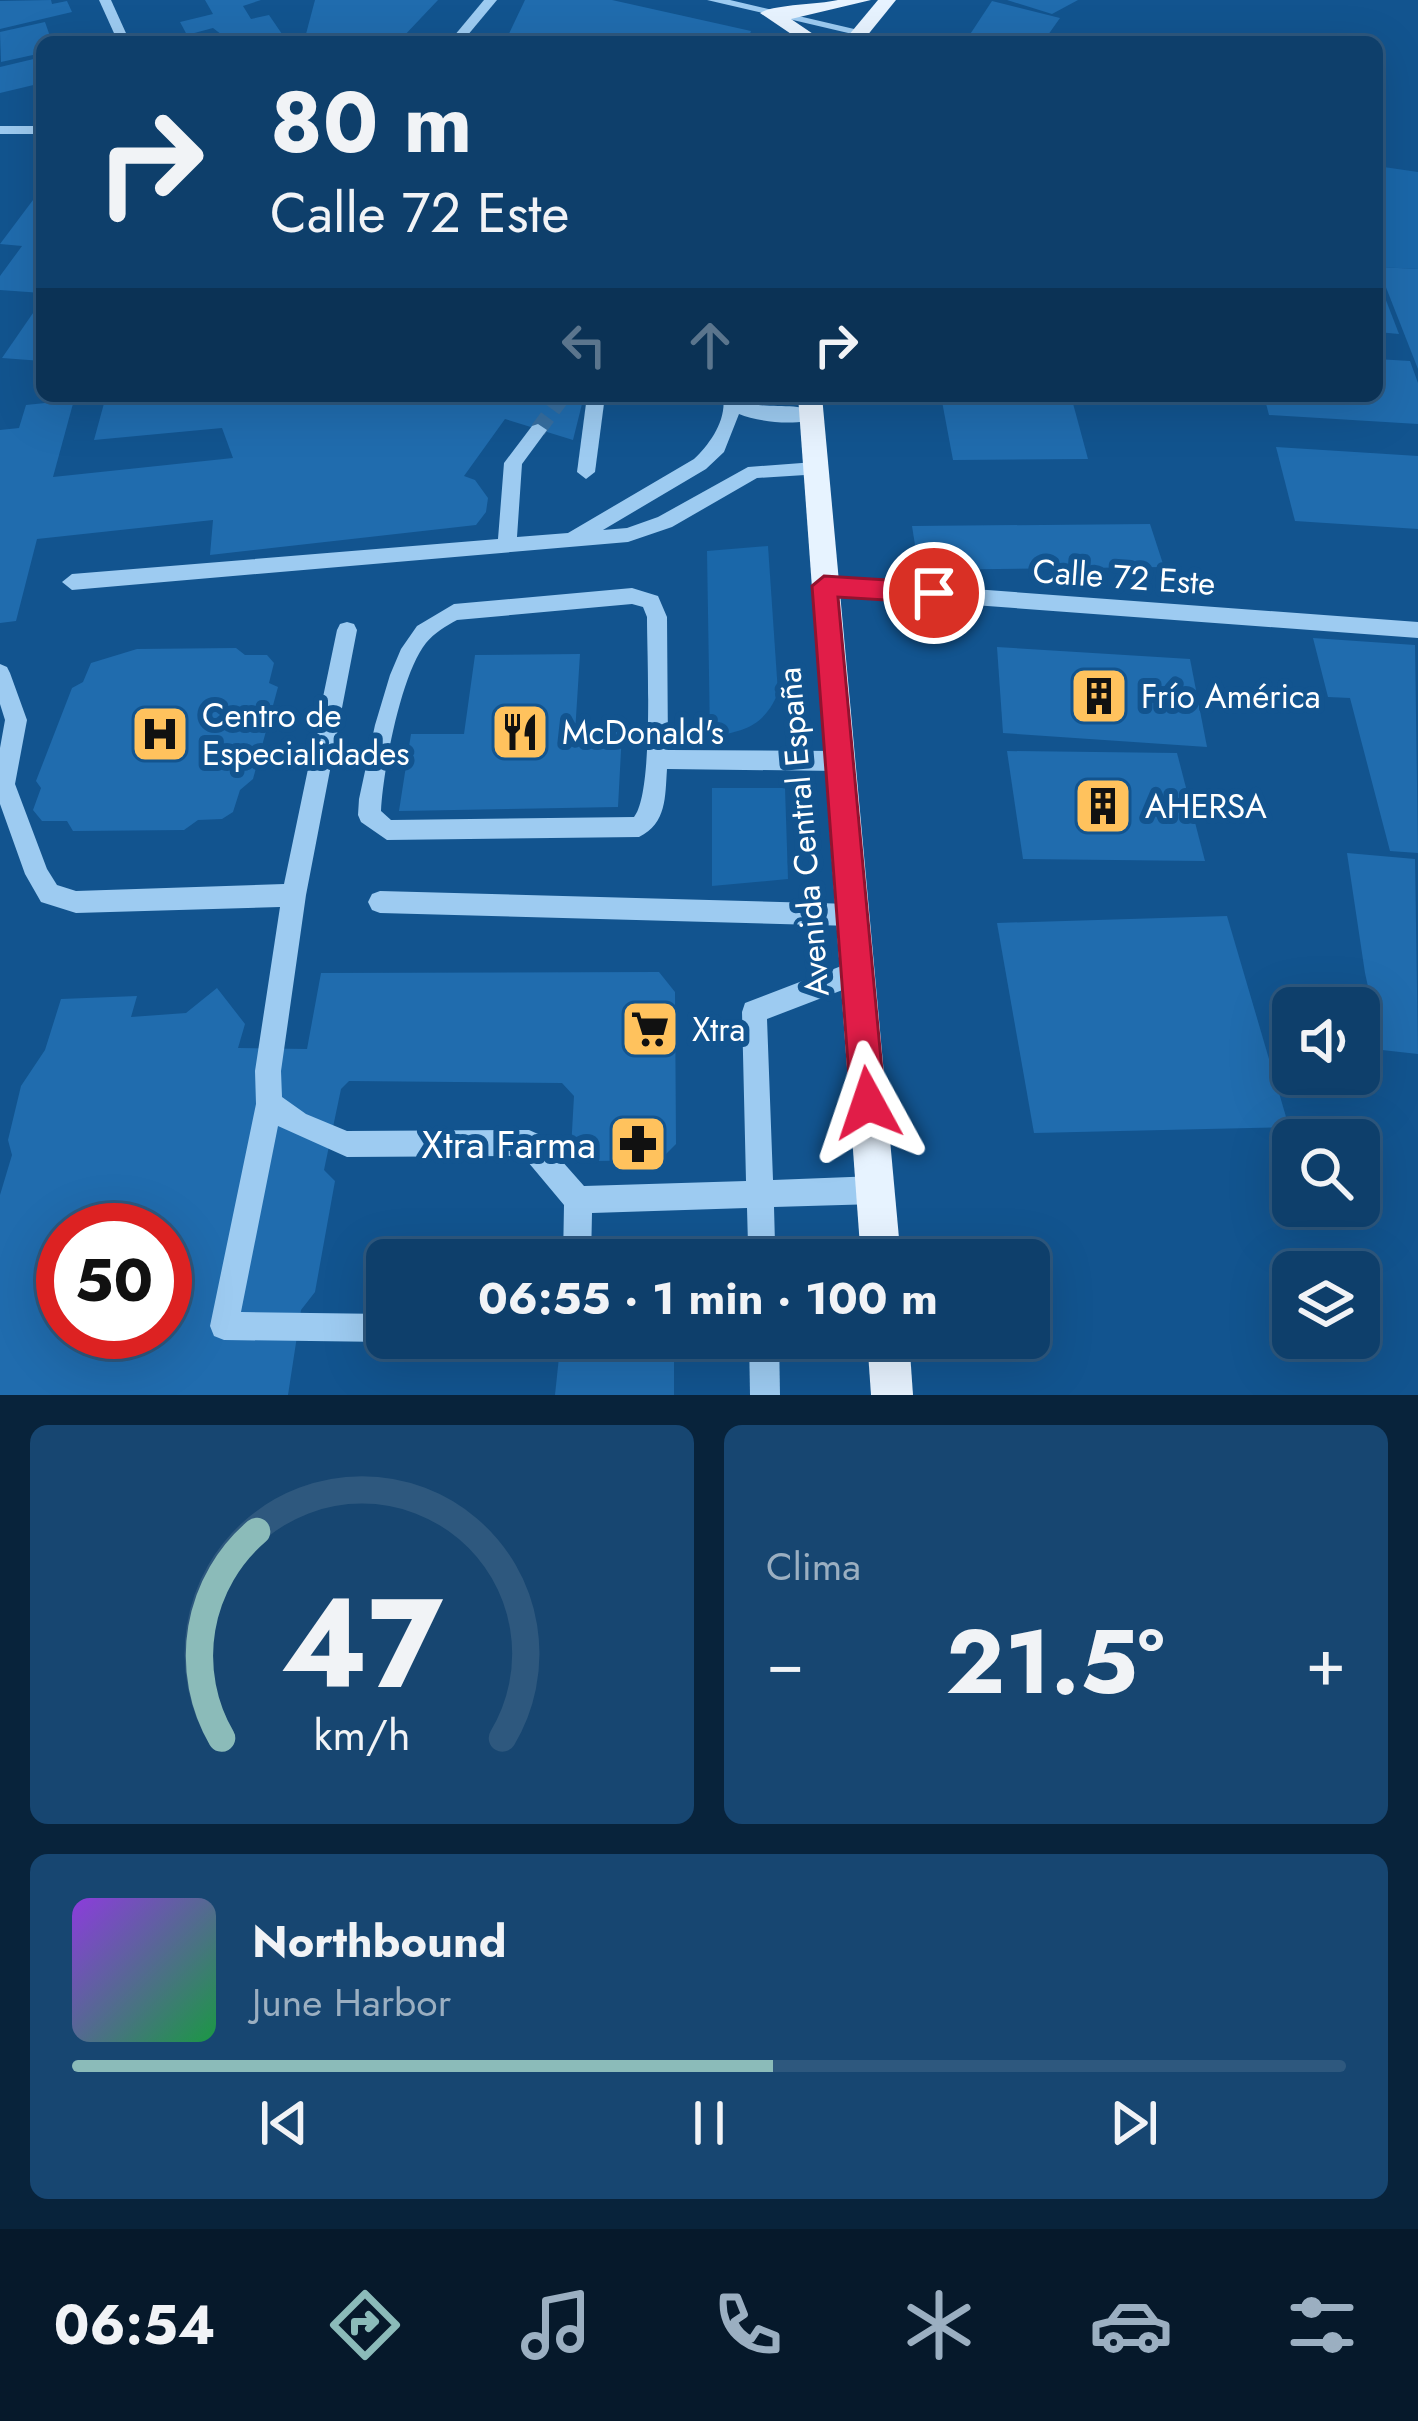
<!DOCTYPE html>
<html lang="es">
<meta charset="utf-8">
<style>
:root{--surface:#0e3f6b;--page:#174671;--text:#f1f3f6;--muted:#9bafc1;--line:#2e587e;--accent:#8bbbb9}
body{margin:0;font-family:Jost,sans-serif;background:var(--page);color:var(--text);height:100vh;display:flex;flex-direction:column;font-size:45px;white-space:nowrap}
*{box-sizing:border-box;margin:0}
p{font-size:39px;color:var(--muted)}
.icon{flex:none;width:66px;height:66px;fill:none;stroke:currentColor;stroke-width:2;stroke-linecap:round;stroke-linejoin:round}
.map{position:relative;height:1395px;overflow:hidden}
.side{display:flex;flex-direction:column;gap:30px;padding:30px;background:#08233b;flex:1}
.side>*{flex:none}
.top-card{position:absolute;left:36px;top:36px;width:1347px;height:366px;border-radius:18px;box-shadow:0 12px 48px #0002,0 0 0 3px var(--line);background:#0e3f6b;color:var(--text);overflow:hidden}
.controls{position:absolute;left:1272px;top:987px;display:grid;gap:24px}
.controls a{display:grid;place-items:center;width:108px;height:108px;border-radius:18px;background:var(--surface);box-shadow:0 12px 48px #0002,0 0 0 3px var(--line);font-size:60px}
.speed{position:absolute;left:36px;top:1203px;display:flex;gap:24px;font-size:60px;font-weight:700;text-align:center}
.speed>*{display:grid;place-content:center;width:156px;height:156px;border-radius:50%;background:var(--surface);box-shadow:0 12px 48px #0002,0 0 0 3px var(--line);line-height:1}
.speed .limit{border:18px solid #d22;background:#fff;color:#111}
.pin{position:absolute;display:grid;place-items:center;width:102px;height:102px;color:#fff;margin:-51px;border:6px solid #fff;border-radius:50%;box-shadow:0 3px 12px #0007}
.me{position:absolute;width:132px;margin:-66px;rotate:355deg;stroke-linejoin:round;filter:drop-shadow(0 0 9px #0008)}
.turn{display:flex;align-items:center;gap:42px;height:252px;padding:0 36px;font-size:54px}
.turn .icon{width:156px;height:156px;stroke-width:2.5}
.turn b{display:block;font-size:84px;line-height:102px}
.lanes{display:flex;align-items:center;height:114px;padding:0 36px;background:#0003;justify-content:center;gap:60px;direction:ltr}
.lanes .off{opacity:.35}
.big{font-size:90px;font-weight:700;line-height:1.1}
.side .widget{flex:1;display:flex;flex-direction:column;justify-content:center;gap:18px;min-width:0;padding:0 42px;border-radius:18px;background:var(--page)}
.side .dial{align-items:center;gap:0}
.dial svg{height:312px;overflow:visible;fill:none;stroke:var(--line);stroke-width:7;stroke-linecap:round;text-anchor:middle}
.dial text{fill:var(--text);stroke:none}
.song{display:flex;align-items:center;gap:36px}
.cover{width:144px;height:144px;border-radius:18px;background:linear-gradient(135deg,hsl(270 70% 55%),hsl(140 70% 35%))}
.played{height:12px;border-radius:6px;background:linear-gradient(90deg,var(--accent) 55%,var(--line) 55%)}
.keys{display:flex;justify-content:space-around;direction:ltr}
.heat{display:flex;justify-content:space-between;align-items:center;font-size:66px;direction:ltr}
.side .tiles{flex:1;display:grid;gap:30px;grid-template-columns:1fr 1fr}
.widget:last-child{grid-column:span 2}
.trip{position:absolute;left:366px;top:1239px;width:684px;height:120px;border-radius:18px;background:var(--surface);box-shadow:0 12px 48px #0002,0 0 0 3px var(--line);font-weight:700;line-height:120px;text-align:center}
.tabs{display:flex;height:192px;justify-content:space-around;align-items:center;background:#06192b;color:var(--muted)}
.tabs .icon{width:84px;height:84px}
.tabs .on{color:var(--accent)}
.tabs b{font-size:54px;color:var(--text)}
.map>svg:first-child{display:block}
.green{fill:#1a67a9}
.building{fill:#206cae;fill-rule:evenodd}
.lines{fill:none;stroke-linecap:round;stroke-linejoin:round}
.minor-tunnel{stroke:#366ea0;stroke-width:16;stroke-dasharray:16 9;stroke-linecap:butt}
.minor{fill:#9dcbf1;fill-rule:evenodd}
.major{fill:#e7f3ff;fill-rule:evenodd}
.route{fill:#e11d48;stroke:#92132f;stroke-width:3}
.labels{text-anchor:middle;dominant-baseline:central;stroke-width:12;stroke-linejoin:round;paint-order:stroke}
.street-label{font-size:33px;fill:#fff;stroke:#12548f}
.poi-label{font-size:33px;fill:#fff;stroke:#12548f;text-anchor:start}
.near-poi-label{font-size:39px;fill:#fff;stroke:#12548f;text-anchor:end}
</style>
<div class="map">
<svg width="1418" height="1395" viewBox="0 0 1418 1395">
<rect width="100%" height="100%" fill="#12548f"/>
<g class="green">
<polygon points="1377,166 1418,172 1418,269 1377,267"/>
<path d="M768 546 778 693C764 726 744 732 710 736L707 551Z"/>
<polygon points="712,788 785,788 788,879 712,886"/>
</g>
<g class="building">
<polygon points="51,0 52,4 67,1 72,12 0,29 0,1"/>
<polygon points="205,0 261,0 243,6 251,19 269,15 282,34 250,42 217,42 226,38 213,28 187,35 180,22 213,14"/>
<polygon points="315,0 438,0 402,38 306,34"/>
<polygon points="525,0 612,0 751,31 747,42 505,42"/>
<polygon points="1007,0 1078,0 1052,14"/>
<polygon points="992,1 1060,18 1043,42 965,42"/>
<polygon points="45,22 52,42 42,42 42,53 1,62 0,32"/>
<polygon points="42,57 42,83 0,93 0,67"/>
<polygon points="42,188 42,293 0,290 0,276 22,246 0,244"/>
<polygon points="1378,267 1418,269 1418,369"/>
<polygon points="1377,277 1399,334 1377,332"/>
<polygon points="42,300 42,361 2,358"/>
<polygon points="1377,359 1410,361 1418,383 1418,424 1269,415 1264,396 1377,396"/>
<polygon points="106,396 584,396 573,440 505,419 464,476 475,480 488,498 486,512 476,525 210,555 213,520 37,539 16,621 0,623 0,430 19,428 26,405 74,400 53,477 233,458 222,428 94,440"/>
<polygon points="941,396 1071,396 1088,459 953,460"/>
<polygon points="1276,447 1418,456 1418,529 1295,521"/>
<polygon points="1150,524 1164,567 919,570 912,526"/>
<polygon points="1313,638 1415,645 1418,853 1390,851 1350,698 1328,697"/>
<polygon points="997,647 1190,659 1207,747 1003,733"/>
<polygon points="236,648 245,655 267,655 274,663 269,683 278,687 253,779 240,790 233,812 222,819 198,820 184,830 73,831 67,821 42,821 33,810 41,788 36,781 72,688 83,682 91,663 137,649"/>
<polygon points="580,654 575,733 622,732 618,807 399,811 411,734 464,734 475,655"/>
<polygon points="1007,751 1177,753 1205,861 1023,859"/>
<polygon points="1347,853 1415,859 1418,1054 1382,1050 1365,973"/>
<polygon points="1227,916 1289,1127 1034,1133 997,923"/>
<path d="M659 972 675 992 676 1144 660 1160 592 1161 571 1149 574 1096 562 1083 349 1081 341 1089 324 1170 335 1181 315 1292 301 1310 288 1395H0V1195L12 1155 8 1140 21 1086 45 1050 61 999 137 996 131 1017 186 1013 217 988 245 1024 238 1048 307 1049 321 973ZM63 1230H165V1332H63Z"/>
<polygon points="561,1338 674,1338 674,1395 555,1395"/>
</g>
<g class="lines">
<polyline class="minor-tunnel" points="538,430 563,396"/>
<g class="minor">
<polygon points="99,0 111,0 130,42 118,42"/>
<polygon points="484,0 497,0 462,42 449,42"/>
<polygon points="707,0 730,0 867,32 861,36"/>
<polygon points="749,33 753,34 758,42 746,42 743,37"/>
<rect x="0" y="126" width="42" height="8"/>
<polygon points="587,396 605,396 595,472 586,479 577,472"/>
<path d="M723 396H741L742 401C766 411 801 400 820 415 803 428 759 422 739 414L724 452 706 469 603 530 627 528 658 517 748 467 815 462 821 464 824 469 821 474 757 478 672 527 628 542 72 590 62 582 72 574 498 539 504 463 532 426 538 424 547 430 522 464 517 537 568 533 694 459C710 444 727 420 723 396Z"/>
<polygon points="824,578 1418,622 1418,638 824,594 814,586"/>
<path d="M632 588 658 596 667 617 668 750 839 751 847 754 850 761 847 768 839 771 667 769C665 797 667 823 639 837L387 840 361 822 358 815 359 799 375 725 390 675 401 649 417 626 454 604ZM632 604 643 607 647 617C647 655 654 793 634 817L391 820 381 811C383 770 401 674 426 643 434 633 446 626 457 620Z"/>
<polygon points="347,622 354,624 357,630 306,895 281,1071 282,1097 306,1114 347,1131 529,1130 538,1134 584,1186 746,1181 742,1012 745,1003 857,960 866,963 869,972 866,981 767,1019 773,1180 876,1176 886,1180 890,1190 886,1200 876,1204 774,1207 775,1244 881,1239 891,1243 895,1253 892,1260 713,1260 717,1250 748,1245 747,1208 592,1213 591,1260 563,1260 564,1205 523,1156 347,1157 278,1126 241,1312 387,1314 387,1338 397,1338 387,1342 224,1340 214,1336 210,1326 256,1104 255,1071 280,907 76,913 41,902 25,874 0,804 0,748 5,720 0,704 0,664 7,667 10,673 27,720 15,784 47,869 57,885 76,891 284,884 337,630 340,624"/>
<polygon points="380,891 852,904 860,907 864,915 860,923 852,926 380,913 372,910 368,902 372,894"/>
<polygon points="749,1338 779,1338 780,1395 750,1395"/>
</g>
<g class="major">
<path d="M838 0H871L791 19 825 42H803L760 13C775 4 816 5 838 0Z"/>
<polygon points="878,0 896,0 862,42 843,42"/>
<polygon points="798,396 822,396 901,1260 861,1260"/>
<polygon points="867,1338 909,1338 913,1395 871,1395"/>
</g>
</g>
<polygon class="route" points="824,576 934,583 946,593 934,603 838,597 885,1103 880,1115 868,1120 856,1115 851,1103 812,586"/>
<defs>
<g id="building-square" transform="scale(3)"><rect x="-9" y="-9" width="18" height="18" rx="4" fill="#ffc25d" stroke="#12548f"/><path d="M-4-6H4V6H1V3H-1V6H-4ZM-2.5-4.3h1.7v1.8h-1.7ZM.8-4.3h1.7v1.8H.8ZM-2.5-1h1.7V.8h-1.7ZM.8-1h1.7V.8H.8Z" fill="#111"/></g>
<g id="restaurant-square" transform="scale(3)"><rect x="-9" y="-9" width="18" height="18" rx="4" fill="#ffc25d" stroke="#12548f"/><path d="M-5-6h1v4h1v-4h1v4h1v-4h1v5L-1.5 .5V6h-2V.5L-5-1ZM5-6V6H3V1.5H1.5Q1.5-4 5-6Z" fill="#111"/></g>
<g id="hospital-square" transform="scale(3)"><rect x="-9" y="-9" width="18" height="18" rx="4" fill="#ffc25d" stroke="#12548f"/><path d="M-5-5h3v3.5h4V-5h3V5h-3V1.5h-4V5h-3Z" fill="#111"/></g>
<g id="supermarket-square" transform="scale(3)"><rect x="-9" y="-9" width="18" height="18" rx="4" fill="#ffc25d" stroke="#12548f"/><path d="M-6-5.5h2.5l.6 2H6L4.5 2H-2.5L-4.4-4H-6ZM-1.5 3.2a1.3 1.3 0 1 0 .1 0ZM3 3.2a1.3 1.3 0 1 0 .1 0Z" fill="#111"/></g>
<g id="pharmacy-square" transform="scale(3)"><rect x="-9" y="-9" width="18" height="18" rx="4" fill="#ffc25d" stroke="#12548f"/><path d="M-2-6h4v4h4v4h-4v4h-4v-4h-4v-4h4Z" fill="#111"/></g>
</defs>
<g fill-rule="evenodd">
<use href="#building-square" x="1099" y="696"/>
<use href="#restaurant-square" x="520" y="732"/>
<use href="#hospital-square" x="160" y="734"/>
<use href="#building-square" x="1103" y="806"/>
<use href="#supermarket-square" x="650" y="1029"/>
<use href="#pharmacy-square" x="638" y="1144"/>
</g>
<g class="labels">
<g class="street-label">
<text transform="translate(1124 577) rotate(4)">Calle 72 Este</text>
<text transform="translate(803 832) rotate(-95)">Avenida Central España</text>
</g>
<g class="poi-label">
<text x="1141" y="696">Frío América</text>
<text x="202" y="715">Centro de<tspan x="202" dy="38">Especialidades</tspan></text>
<text x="562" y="732">McDonald's</text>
<text x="1145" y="806">AHERSA</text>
<text x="692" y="1029">Xtra</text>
</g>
<g class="near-poi-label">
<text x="596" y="1144">Xtra Farma</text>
</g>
</g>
</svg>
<div class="controls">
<a><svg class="icon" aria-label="sound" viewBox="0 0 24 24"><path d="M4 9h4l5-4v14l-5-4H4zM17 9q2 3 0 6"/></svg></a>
<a><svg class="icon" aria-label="search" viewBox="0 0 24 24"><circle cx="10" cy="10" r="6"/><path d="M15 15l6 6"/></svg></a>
<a><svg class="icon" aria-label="layers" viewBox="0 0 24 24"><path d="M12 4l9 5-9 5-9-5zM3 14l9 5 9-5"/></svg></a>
</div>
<div class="speed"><div class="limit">50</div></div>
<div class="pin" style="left:934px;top:593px;background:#d93025"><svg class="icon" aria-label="arrive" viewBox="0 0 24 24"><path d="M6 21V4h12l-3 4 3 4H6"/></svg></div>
<svg class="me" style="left:868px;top:1103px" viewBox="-20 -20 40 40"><path d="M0-17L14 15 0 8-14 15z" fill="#e11d48" stroke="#fff" stroke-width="4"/></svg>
<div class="trip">06:55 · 1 min · 100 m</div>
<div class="top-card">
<div class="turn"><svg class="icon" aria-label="right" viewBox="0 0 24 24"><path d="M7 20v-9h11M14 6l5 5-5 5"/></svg><div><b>80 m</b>Calle 72 Este</div></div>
<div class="lanes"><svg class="icon off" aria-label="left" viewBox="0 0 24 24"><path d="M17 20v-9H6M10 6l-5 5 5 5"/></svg><svg class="icon off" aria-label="ahead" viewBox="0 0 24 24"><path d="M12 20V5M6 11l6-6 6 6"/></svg><svg class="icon" aria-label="right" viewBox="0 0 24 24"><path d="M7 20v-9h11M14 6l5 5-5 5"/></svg></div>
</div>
</div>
<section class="side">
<div class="tiles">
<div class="widget dial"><svg viewBox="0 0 100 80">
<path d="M14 69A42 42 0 1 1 86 69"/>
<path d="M14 69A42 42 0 0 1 23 16" stroke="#8bbbb9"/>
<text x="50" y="56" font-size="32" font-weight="700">47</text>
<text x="50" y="72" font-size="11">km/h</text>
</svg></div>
<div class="widget"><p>Clima</p>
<div class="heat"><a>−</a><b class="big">21.5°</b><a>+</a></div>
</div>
<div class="widget">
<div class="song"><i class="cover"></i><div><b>Northbound</b><p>June Harbor</p></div></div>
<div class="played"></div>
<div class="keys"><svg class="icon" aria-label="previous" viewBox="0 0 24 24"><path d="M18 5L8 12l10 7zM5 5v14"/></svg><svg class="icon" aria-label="pause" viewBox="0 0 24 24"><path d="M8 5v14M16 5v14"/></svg><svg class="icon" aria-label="next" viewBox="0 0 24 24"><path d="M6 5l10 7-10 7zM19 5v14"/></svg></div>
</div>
</div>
</section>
<nav class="tabs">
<b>06:54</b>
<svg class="icon on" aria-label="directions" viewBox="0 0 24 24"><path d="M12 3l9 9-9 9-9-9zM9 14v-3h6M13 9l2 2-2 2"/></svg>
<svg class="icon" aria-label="music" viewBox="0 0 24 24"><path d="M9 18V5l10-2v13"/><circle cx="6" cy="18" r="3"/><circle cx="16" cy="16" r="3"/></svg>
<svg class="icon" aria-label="phone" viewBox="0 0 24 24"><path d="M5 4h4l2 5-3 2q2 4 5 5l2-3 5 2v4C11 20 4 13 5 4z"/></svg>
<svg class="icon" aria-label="climate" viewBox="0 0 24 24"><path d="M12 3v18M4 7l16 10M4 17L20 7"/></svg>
<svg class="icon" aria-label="car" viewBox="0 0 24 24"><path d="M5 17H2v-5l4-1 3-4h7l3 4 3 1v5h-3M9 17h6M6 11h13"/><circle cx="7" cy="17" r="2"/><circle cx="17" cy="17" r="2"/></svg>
<svg class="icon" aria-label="filters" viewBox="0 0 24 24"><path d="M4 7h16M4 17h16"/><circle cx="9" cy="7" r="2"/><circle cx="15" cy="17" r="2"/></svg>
</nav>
